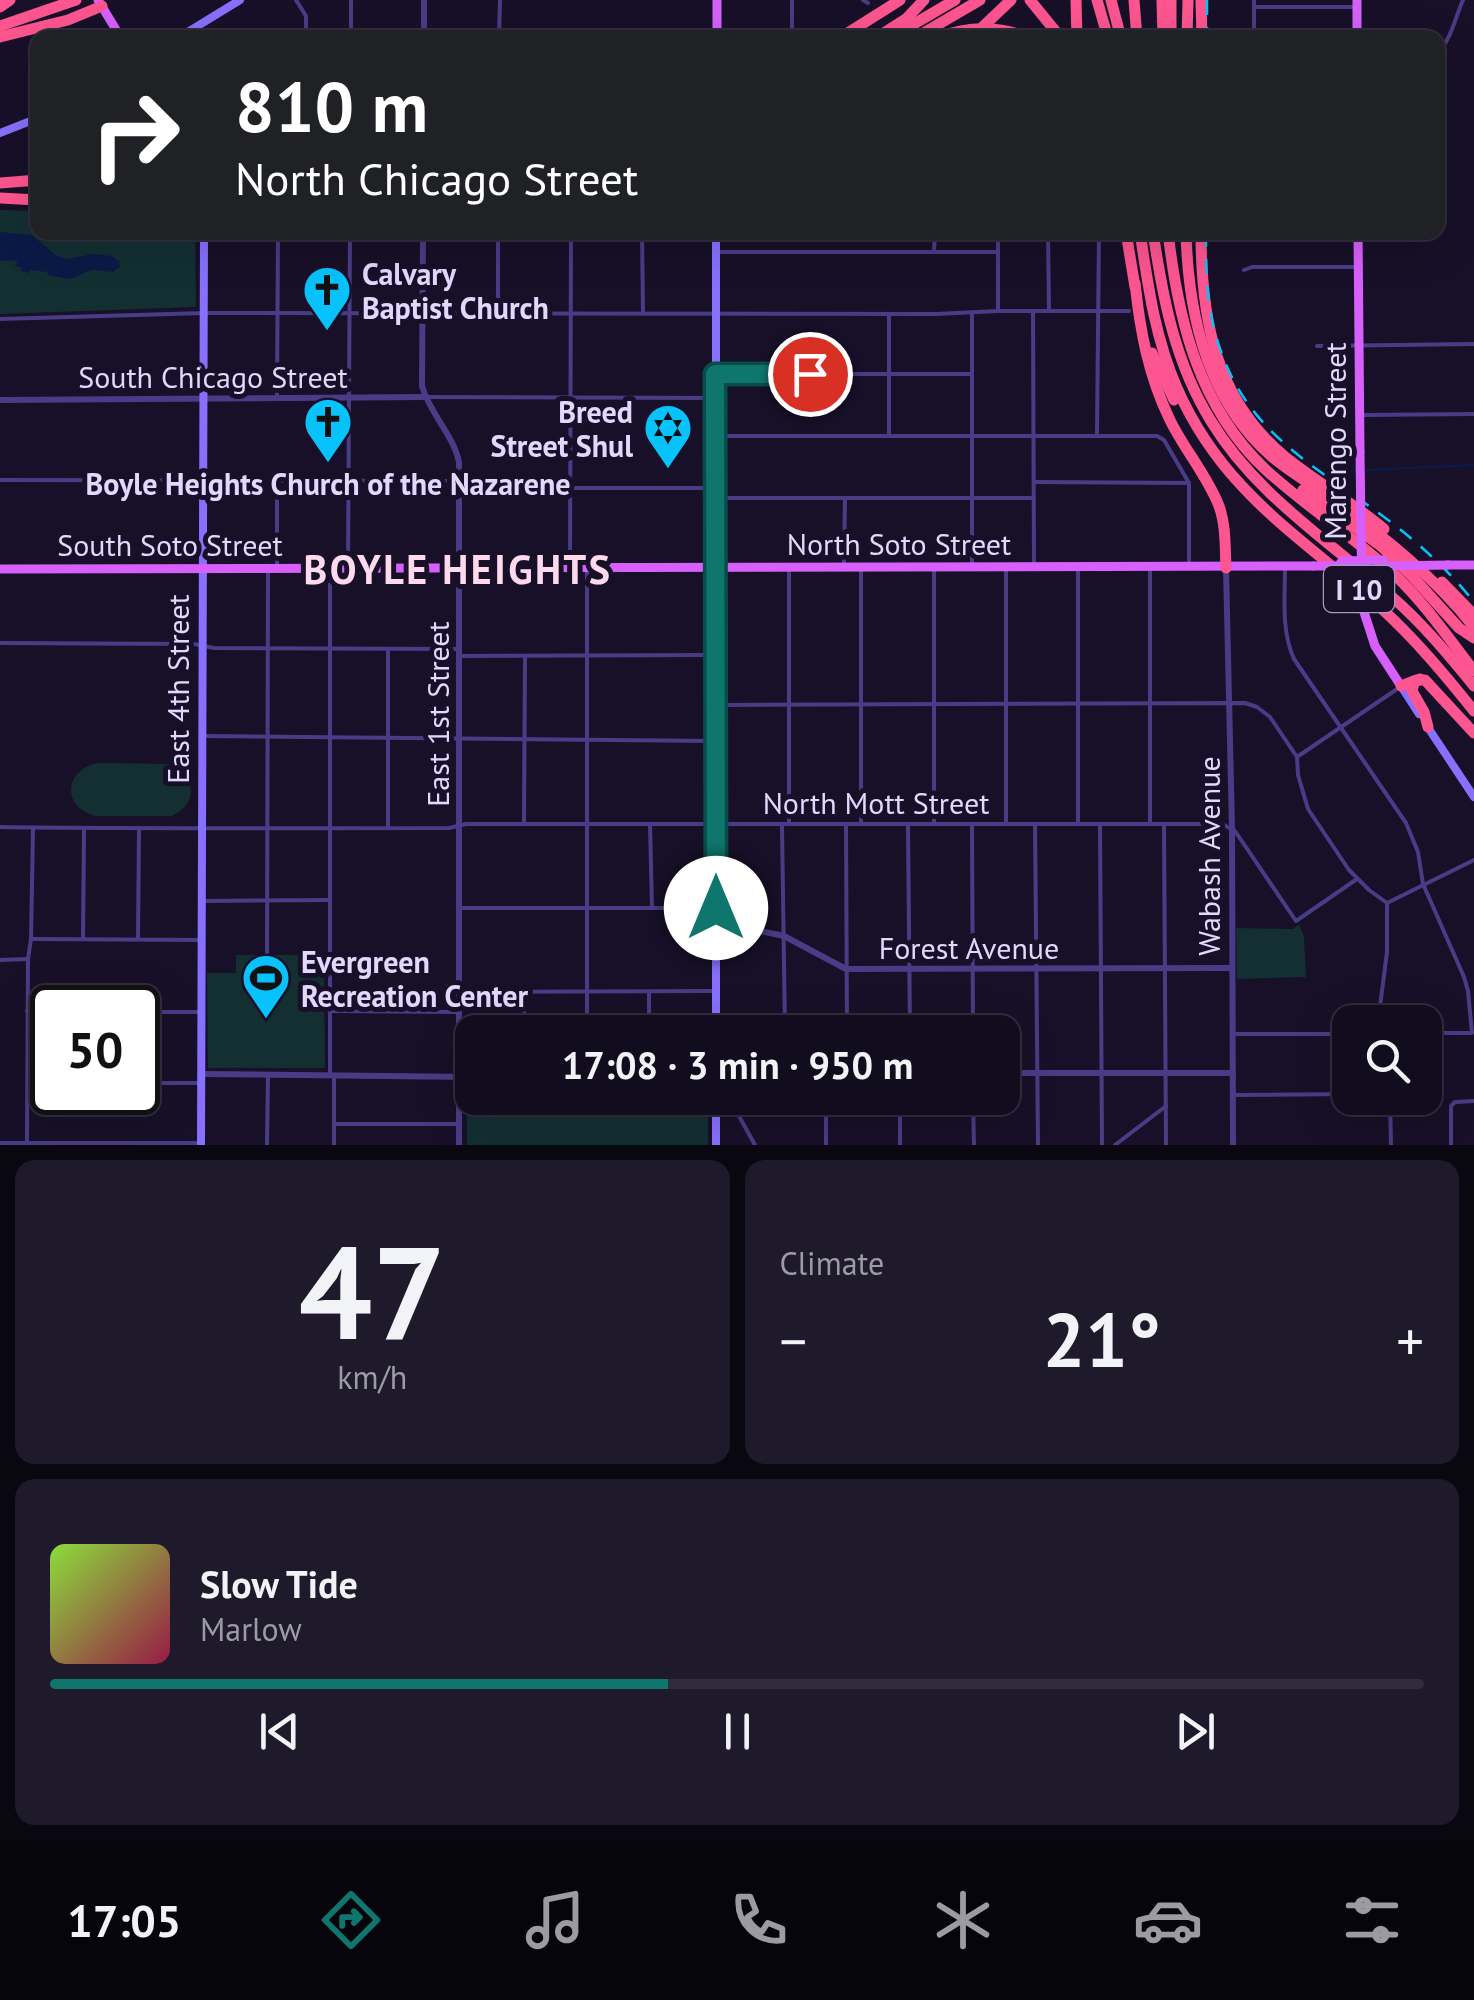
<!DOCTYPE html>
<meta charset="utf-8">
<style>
:root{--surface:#110c1e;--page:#1e1a2b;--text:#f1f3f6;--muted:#9c9ba4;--line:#302c3c;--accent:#0f766e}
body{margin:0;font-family:"PT Sans",sans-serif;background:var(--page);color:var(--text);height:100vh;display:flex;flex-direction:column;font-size:38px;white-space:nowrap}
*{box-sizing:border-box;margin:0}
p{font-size:32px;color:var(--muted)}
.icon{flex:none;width:55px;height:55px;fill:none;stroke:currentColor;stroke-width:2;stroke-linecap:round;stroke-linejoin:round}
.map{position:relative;height:1145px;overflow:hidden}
.details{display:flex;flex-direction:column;gap:15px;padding:15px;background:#090710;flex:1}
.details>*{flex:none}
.top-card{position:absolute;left:30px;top:30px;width:1415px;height:210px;border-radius:20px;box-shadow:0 10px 40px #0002,0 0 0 2px var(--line);background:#202124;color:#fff;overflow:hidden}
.controls{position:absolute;left:1332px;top:1005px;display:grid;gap:20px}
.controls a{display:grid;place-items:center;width:110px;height:110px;border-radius:20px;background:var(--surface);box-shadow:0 10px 40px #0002,0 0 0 2px var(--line);font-size:50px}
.speed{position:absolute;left:30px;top:985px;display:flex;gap:20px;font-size:50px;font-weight:700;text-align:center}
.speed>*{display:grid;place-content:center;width:130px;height:130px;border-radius:50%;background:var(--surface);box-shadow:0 10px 40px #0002,0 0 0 2px var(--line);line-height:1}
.speed .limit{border:5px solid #111;border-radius:15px;background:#fff;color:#111}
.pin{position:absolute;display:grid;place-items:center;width:85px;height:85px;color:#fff;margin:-42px;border:5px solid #fff;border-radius:50%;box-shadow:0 2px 10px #0007}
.me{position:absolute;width:110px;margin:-55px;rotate:0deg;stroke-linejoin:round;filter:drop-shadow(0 0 8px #0008)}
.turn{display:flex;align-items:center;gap:35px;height:210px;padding:0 40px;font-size:45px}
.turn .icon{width:130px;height:130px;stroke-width:2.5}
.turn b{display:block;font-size:70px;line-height:85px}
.big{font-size:75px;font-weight:600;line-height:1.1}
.details .widget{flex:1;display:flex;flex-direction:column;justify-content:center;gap:15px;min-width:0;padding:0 35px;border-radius:20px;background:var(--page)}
.details .dial{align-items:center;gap:0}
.dial b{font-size:130px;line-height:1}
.song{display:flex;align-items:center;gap:30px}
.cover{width:120px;height:120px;border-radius:15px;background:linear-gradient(135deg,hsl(90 70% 55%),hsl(340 70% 35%))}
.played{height:10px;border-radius:5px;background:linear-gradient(90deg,var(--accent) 45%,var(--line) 45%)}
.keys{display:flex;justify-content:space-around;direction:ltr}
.heat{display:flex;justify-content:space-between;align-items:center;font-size:55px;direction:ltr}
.details .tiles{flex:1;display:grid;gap:15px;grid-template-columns:1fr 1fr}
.widget:last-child{grid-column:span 2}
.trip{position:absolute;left:455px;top:1015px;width:565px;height:100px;border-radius:20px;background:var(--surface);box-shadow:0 10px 40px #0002,0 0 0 2px var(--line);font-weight:600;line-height:100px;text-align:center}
.dock{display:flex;height:160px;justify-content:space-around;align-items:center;background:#07050c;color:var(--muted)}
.dock .icon{width:70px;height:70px}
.dock .on{color:var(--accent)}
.dock b{font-size:45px;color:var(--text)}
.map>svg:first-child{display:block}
.green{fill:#132f32}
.water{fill:#0b1946}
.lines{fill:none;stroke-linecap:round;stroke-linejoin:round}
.stream{stroke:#0b1946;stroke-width:2.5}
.minor{stroke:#493c86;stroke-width:4}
.tertiary{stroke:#493c86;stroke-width:6}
.secondary{stroke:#8670fd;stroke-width:8}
.primary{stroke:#d760fd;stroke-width:9}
.motorway{stroke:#fc558f;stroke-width:11}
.rail{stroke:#07c2fb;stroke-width:2.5;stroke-dasharray:15 12;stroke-linecap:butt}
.secondary-bridge{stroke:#8670fd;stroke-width:8}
.primary-bridge{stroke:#d760fd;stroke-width:9}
.motorway-bridge{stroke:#fc558f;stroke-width:11}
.route-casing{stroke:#0a4d48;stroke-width:25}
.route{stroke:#0f766e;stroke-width:18}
.labels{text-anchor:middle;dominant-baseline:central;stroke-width:10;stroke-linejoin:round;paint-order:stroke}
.shield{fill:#171028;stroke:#a49cbe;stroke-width:2.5}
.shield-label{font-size:28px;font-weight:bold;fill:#e1d8fe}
.poi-label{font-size:30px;font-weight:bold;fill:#e1d8fe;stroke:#171028;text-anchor:start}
.street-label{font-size:30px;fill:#e1d8fe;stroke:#171028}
.district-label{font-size:40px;font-weight:bold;letter-spacing:2.5px;fill:#fedaec;stroke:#171028}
</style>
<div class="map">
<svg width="1474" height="1145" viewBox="0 0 1474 1145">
<rect width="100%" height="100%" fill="#171028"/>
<g class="green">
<polygon points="0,210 37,211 38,232 195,233 196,307 0,314"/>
<path d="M97 763 178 764V767C197 783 195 805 172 816H96C62 808 63 771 97 763Z"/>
<polygon points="1299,924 1304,937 1306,977 1237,979 1236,928 1293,929"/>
<polygon points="236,955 298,955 299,974 324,974 325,1068 208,1068 207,973 236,973"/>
<polygon points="467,1083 472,1083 472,1098 708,1098 708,1145 467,1145"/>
</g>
<polygon class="water" points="0,232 32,235 56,255 66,259 94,254 111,256 119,261 120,267 113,272 92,270 70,279 48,275 47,272 30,270 29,273 21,271 21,267 15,266 18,260 0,261"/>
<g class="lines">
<g class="stream">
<polyline points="1366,470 1474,465"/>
<polyline points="1341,478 1348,472 1358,471"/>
</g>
<g class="minor">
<polyline points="296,0 306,16 306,38"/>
<polyline points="792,0 792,38"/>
<polyline points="863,0 868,3"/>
<polyline points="1254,0 1254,38"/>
<polyline points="1254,7 1357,7"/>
<polyline points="351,38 351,0"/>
<polyline points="499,38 500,0"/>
<path d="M1438 52C1452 38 1455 18 1463 0"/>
<polyline points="642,232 643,313"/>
<polyline points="998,232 998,311"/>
<polyline points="1048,232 1049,311"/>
<polyline points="934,251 935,232"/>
<polyline points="716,252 998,252"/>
<polyline points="1244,270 1252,267 1358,267"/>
<polyline points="1033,311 1034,567"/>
<polyline points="498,313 498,232"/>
<polyline points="972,313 972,563"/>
<polyline points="0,319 204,313 936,314 998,311 1129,311"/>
<polyline points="1317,346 1474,344"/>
<polyline points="715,374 971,374"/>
<polyline points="277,397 278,232"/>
<polyline points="425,397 715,398"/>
<polyline points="1364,415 1474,414"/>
<polyline points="1097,433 1099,232"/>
<polyline points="889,434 889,314"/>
<polyline points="715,436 1157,436 1164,440 1189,483 1189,563"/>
<polyline points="0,480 452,481 467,488 707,488 722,498 1033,498"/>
<polyline points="1034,482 1189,483"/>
<polyline points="844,564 845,498"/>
<polyline points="277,566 277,481"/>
<polyline points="1150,567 1150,823"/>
<path d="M1285 567C1285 598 1281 630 1294 659L1406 823 1418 852 1423 884 1464 977 1468 991 1472 1033"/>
<polyline points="348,568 350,232"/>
<polyline points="570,568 571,232"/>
<polyline points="587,568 587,1032"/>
<polyline points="1078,568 1078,823"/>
<polyline points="861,569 861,824"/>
<polyline points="0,643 194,644 214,648 460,649"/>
<polyline points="460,656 715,655"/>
<polyline points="719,705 1245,703 1257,707 1270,717 1297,757 1298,775 1308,809 1349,870 1369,890 1387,903 1387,952 1378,1022"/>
<polyline points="202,736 715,741"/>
<polyline points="1297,757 1400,687"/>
<polyline points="524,821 525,656"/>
<polyline points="1006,823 1006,568"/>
<polyline points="650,824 652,908"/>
<polyline points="789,824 789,568"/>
<polyline points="934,824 934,569"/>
<polyline points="1035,824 1038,1145"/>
<polyline points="1164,824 1166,1145"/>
<polyline points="782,825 785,1032"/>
<polyline points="846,825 847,1032"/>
<polyline points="908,825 910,1032"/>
<polyline points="972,825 973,1032"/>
<polyline points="1100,825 1102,1145"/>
<path d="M0 827C150 829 299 828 449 828L466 824H1222L1235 831 1296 921 1357 879"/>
<polyline points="388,828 388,649"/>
<polyline points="204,901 329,900"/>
<polyline points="1387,903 1474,860"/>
<polyline points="460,908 715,908"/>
<polyline points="31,939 202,940"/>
<polyline points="83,939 84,829"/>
<polyline points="138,939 139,829"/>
<polyline points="0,960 28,959"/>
<polyline points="267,970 268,572"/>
<polyline points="459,992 715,991"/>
<polyline points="524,992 524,1032"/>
<polyline points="649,993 649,1032"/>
<polyline points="27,1011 52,1011"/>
<polyline points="329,1011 459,1012"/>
<polyline points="138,1012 201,1012"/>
<polyline points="1425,1033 1470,1033"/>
<polyline points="1235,1034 1350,1034"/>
<polyline points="330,1073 330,568"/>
<polyline points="28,1074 52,1073"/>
<polyline points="334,1075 334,1145"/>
<polyline points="138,1083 201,1083"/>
<polyline points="1233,1095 1350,1094"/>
<polyline points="729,1098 755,1145"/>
<polyline points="733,1098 737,1110"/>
<polyline points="973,1098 974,1145"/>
<polyline points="1390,1098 1391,1145"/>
<polyline points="334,1124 459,1124"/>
<polyline points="27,1142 28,959 31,939 33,828"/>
<polyline points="267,1145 268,1075"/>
<polyline points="826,1145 826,1098"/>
<polyline points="900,1145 900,1098"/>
<polyline points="1115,1145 1166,1106"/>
<polyline points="1451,1145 1451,1106 1455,1102 1474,1101"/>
</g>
<g class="tertiary">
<polyline points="424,0 424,38"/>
<path d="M423 232 422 386C430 414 453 434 459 462V1145"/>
<polyline points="0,400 425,397"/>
<polyline points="1226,568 1232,828 1233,1145"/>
<polyline points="716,932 760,931 784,936 846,969 1232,968"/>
<polyline points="1002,1073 1233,1073"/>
<polyline points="201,1074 472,1077"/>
<polyline points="0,1144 201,1144"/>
</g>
<g class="secondary">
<polyline points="178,38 240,0"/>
<polyline points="0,133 38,118"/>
<polyline points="716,232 716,1032"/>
<polyline points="1401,686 1419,714"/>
<polyline points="1427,726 1474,797"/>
<polyline points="201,1145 204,232"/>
<polyline points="716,1145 716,1098"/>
</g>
<g class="primary">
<polyline points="98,0 121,38"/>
<polyline points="717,0 717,38"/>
<polyline points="1357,0 1357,38"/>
<polyline points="1358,232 1360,452"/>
<polyline points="1448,565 1474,565"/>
<polyline points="0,569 1313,566"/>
<polyline points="1362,606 1375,646 1401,686"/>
</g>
<g class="motorway">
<polyline points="1030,0 1061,38"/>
<polyline points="1076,0 1077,38"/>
<polyline points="1097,0 1108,38"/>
<polyline points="1111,0 1121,38"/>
<polyline points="1134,0 1137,38"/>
<polyline points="1162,0 1163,38"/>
<polyline points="1171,0 1171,38"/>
<polyline points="1201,0 1202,38"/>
<polyline points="0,7 10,0"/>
<polyline points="992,18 1011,0"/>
<polyline points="0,26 76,0"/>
<polyline points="0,37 68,20 102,6"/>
<polyline points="840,38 900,0"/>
<polyline points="876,38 906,19 924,0"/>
<polyline points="890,38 955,0"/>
<polyline points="915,38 980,0"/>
<path d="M937 38C967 26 999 26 1030 38"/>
<polyline points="1187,38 1188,0"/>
<polyline points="0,183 38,180"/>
<polyline points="0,198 38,200"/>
<polyline points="1126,232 1135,287"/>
<path d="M1140 232C1148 286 1155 338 1177 388 1223 493 1301 536 1382 609 1416 640 1445 675 1474 711"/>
<path d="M1153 232C1163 299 1175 363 1211 421 1255 494 1328 540 1391 596 1422 623 1448 654 1474 686"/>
<path d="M1168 232C1178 320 1199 407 1265 469 1306 507 1355 537 1396 576 1426 605 1449 639 1474 671"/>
<path d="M1186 232C1188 313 1207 399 1270 455 1289 472 1312 484 1332 499 1383 536 1435 577 1474 627"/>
<path d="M1201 232C1201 319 1215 398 1284 456 1316 482 1352 502 1384 529"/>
<path d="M1135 283C1140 330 1148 374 1169 418 1183 448 1207 475 1219 506 1226 525 1225 547 1226 568"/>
<polyline points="1152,353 1174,400"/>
<polyline points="1303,490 1381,546 1412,576 1459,628 1474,638"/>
<polyline points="1442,582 1474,615"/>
<polyline points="1420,679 1414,683 1412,691 1424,712 1428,727"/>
<polyline points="1401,686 1416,680 1425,680 1474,733"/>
</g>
<g class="rail">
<polyline points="1207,0 1207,38"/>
<path d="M1206 232C1206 263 1206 294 1213 324 1238 432 1312 462 1392 523 1422 546 1450 572 1474 602"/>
</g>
<polyline class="secondary-bridge" points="871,35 881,38"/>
<g class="primary-bridge">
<polyline points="1360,452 1362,606"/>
<polyline points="1313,566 1338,566 1342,561 1383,560 1386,566"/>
<polyline points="1360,570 1383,570 1386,566 1448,565"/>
</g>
<polyline class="motorway-bridge" points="971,38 992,18"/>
</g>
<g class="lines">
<g class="route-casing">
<polyline id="route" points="716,908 715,374 810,374"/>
</g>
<use href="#route" class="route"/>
</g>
<defs>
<g id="church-pin" transform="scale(2.5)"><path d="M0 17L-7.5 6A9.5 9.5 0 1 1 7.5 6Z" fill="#07c2fb" stroke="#171028"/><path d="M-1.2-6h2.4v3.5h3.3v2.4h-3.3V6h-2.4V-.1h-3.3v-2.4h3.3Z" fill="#111"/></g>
<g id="synagogue-pin" transform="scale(2.5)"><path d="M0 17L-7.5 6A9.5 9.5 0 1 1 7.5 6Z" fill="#07c2fb" stroke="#171028"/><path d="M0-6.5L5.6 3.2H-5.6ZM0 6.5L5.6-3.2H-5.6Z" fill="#111"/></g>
<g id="stadium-pin" transform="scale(2.5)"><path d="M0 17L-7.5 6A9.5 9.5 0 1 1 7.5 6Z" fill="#07c2fb" stroke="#171028"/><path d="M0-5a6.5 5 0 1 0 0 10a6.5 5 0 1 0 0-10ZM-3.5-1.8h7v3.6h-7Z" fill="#111"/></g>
</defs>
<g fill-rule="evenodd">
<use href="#church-pin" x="327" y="290"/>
<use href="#church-pin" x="328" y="422"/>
<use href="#synagogue-pin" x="668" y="428"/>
<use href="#stadium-pin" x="266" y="978"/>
</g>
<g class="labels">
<rect class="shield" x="1324" y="566" width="70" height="46" rx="8"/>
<g class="shield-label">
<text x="1359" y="589">I 10</text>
</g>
<g class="poi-label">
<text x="362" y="273">Calvary<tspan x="362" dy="34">Baptist Church</tspan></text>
<text x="633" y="411" text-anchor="end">Breed<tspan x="633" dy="34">Street Shul</tspan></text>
<text x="328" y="483" text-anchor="middle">Boyle Heights Church of the Nazarene</text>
<text x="301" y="961">Evergreen<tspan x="301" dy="34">Recreation Center</tspan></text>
</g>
<g class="street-label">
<text x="213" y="376">South Chicago Street</text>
<text transform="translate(1334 441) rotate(-90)">Marengo Street</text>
<text x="899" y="543">North Soto Street</text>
<text x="170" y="544">South Soto Street</text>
<text transform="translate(177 689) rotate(-90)">East 4th Street</text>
<text transform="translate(437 714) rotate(-90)">East 1st Street</text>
<text x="876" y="802">North Mott Street</text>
<text transform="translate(1208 856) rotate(-90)">Wabash Avenue</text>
<text x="969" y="947">Forest Avenue</text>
</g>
<g class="district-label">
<text x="458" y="569">BOYLE HEIGHTS</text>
</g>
</g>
</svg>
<div class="controls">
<a><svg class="icon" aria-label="search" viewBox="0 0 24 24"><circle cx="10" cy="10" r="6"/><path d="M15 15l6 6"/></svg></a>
</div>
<div class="speed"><div class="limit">50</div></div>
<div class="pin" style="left:810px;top:374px;background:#d93025"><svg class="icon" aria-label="arrive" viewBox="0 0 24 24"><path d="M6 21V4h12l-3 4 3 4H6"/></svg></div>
<svg class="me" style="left:716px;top:908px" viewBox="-20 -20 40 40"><circle r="19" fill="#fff"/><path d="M0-13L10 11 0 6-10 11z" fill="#0f766e"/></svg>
<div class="trip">17:08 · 3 min · 950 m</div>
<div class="top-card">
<div class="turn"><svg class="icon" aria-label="right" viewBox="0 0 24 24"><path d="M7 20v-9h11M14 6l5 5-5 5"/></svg><div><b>810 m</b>North Chicago Street</div></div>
</div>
</div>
<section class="details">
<div class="tiles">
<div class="widget dial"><b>47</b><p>km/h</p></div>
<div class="widget"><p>Climate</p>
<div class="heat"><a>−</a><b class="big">21°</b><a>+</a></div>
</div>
<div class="widget">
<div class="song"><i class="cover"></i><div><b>Slow Tide</b><p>Marlow</p></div></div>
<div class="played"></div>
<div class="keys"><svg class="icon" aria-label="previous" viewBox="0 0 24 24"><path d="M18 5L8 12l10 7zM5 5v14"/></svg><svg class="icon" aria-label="pause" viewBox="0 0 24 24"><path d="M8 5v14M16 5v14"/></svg><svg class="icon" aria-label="next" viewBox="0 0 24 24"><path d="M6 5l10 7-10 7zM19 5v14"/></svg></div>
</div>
</div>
</section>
<nav class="dock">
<b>17:05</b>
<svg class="icon on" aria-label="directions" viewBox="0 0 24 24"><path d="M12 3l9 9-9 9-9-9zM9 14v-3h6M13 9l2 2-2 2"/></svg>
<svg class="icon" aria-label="music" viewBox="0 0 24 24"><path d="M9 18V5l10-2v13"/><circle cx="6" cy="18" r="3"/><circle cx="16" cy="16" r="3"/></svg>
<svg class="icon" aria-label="phone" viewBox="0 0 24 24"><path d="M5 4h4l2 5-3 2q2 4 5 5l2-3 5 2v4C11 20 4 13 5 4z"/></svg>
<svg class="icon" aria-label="climate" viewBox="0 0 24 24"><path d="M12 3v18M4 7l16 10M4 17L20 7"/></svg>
<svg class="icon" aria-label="car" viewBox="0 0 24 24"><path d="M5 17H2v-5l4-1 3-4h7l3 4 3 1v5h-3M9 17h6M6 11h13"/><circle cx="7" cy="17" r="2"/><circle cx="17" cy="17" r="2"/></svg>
<svg class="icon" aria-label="filters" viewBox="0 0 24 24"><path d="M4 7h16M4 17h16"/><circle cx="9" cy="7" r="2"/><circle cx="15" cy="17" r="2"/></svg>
</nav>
